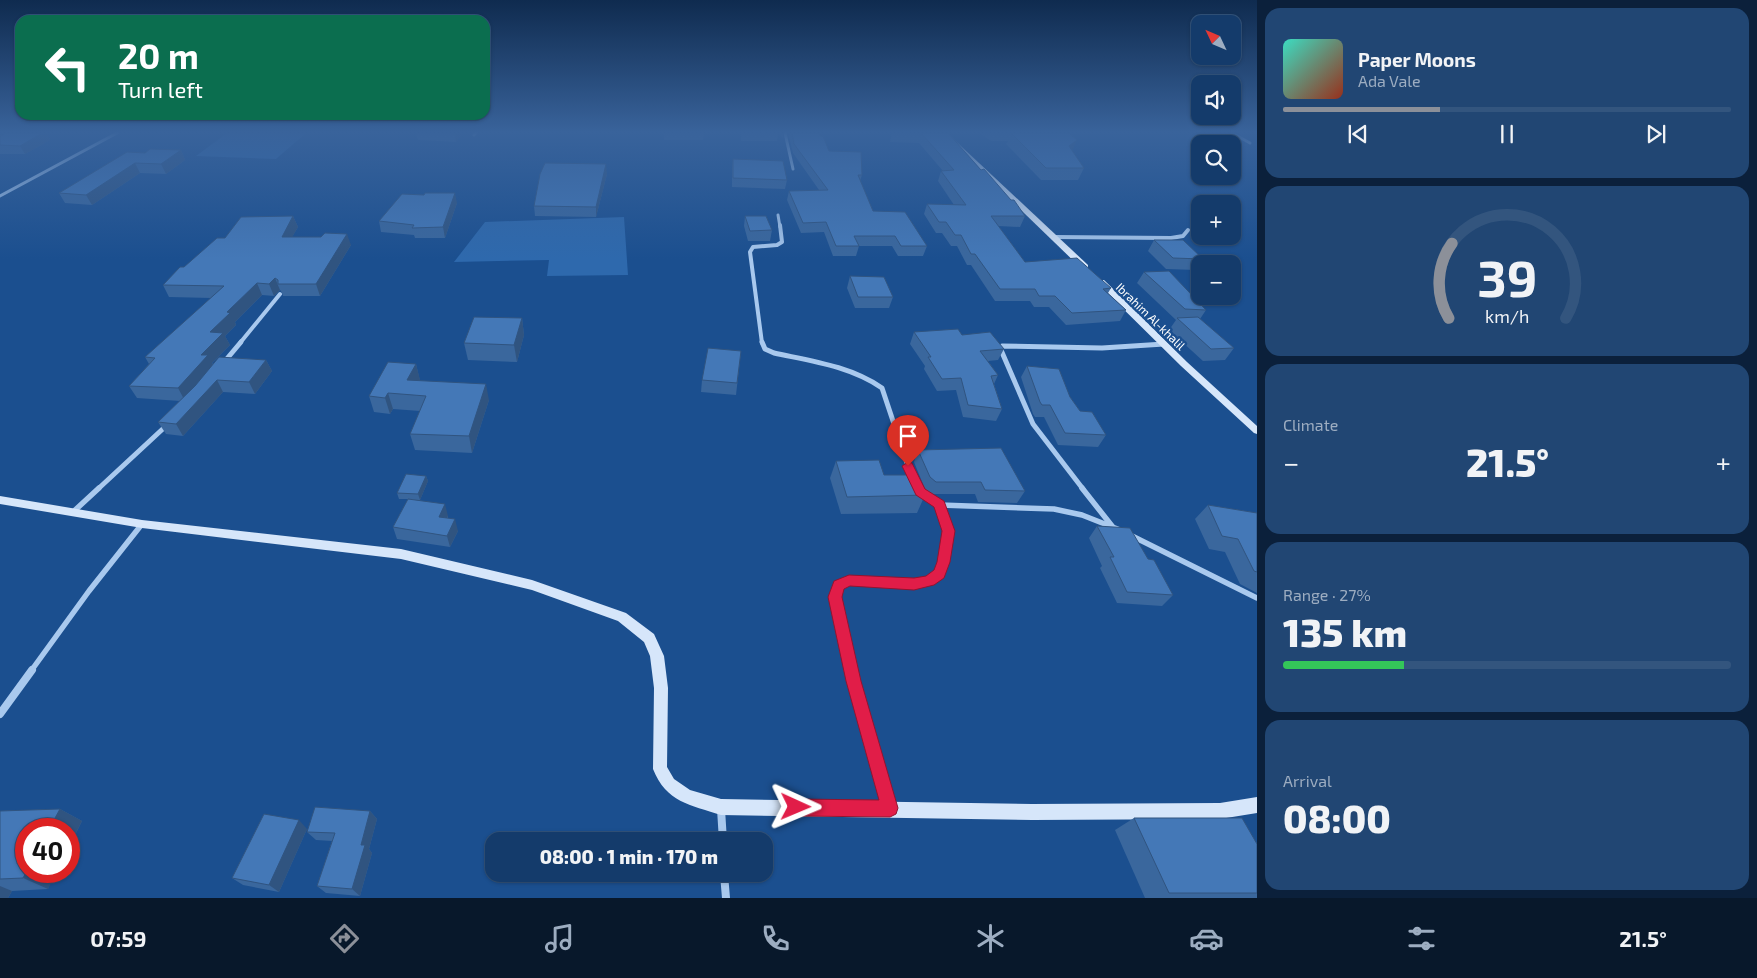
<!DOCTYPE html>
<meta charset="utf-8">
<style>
:root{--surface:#143b6b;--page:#214673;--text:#f1f3f6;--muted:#9dadc1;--line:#33557e;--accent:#8c9099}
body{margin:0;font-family:"Exo 2",sans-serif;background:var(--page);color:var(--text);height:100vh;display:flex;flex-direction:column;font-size:19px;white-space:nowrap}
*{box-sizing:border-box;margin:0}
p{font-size:16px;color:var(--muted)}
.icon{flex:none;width:28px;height:28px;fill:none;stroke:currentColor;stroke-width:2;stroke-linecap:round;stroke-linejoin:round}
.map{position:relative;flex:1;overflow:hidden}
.drawer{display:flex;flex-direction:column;gap:8px;padding:8px;background:#0b203b;width:500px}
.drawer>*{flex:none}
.top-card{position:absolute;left:15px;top:15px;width:475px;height:105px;border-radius:15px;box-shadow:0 1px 4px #0004,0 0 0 1px var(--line);background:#0b6e4f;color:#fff;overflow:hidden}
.needle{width:32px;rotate:314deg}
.tools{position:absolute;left:1191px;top:15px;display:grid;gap:10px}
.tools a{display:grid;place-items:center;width:50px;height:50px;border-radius:10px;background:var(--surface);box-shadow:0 1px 4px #0004,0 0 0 1px var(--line);font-size:25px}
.speed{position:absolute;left:15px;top:818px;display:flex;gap:10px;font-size:25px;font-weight:700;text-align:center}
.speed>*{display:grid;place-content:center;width:65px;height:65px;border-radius:50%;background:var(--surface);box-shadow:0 1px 4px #0004,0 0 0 1px var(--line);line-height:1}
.speed .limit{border:8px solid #d22;background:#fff;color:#111}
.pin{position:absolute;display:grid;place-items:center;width:42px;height:42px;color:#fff;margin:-51px -21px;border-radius:50% 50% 50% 0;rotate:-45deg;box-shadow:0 0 5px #0007}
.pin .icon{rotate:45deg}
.me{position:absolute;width:55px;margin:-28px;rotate:91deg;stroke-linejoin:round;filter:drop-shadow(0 0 4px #0008)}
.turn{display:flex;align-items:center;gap:18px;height:105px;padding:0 20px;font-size:22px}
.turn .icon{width:65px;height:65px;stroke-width:2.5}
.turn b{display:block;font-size:35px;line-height:42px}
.big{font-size:38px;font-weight:800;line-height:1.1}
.drawer .widget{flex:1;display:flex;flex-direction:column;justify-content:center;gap:8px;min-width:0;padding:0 18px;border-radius:15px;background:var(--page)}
.drawer .dial{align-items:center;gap:0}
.dial svg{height:130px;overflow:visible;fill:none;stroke:var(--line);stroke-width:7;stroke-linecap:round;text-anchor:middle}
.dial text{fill:var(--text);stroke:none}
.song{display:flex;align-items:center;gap:15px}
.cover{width:60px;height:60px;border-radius:8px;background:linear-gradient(135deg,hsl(170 70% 55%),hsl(10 70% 35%))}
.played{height:5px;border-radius:2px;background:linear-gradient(90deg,var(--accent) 35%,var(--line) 35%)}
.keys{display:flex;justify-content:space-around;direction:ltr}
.heat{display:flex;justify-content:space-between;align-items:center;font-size:28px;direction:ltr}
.charge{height:8px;border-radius:4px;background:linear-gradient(90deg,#34c759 27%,var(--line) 0)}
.trip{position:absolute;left:485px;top:832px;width:288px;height:50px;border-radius:15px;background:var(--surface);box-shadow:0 1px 4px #0004,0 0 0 1px var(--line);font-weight:800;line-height:50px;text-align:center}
.tab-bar{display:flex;height:80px;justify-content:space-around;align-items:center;background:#08182b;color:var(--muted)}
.tab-bar .icon{width:35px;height:35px}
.tab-bar .selected{color:var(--accent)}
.tab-bar b{font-size:22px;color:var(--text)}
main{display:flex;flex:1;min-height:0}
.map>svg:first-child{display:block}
.green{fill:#2e69ad}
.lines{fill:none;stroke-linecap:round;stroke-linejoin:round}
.street-far4{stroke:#a9c9ee;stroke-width:3}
.street-far3{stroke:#a9c9ee;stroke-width:4}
.street-far2{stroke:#a9c9ee;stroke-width:5}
.street-far1{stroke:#a9c9ee;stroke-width:5.5}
.street{stroke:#a9c9ee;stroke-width:8}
.secondary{fill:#d6e6fa;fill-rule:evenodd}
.wall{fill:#3a679d}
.shaded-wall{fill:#305480}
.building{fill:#4478b7;stroke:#305480}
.route{fill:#e11d48;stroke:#92132f}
.labels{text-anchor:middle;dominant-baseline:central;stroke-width:5;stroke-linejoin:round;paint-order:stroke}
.far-street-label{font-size:12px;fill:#fff;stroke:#1b4f8f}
</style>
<main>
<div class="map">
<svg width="1257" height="898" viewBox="0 0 1257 898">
<rect width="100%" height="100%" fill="#1b4f8f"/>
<g class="green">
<polygon points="227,133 306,133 276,159 196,156"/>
<polygon points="624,217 628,275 547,276 549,260 454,262 485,222"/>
</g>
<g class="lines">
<g class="street-far4">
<polyline points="785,133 793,169"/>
<polyline points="1232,133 1250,143"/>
<polyline points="474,135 476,133"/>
<polyline points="0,196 117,133"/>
<polyline points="778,215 780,227"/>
</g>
<g class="street-far3">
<polyline points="1055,237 1171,238 1183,236 1188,230"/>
<polyline points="240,343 280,294"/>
<polyline points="762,343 750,252 753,247 777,245 782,242 780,225"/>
</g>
<g class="street-far2">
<path d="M762 342 765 349 774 353C811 361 850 366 882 388L913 481"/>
<polyline points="225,361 241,342"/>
<polyline points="98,489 167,425"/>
<polyline points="1083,489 1033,424 1001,350 1002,346 1102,348 1164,344"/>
</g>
<g class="street-far1">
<polyline points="1082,488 1112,526"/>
<polyline points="921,492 940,505 1054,509 1082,515 1120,530"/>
<polyline points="73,512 99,488"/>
<polyline points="1130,535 1257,598"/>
<polyline points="31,671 89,591 142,524"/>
<polyline points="852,671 835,597 839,585 849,581 915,584 930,581 939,574 944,562 948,531 940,505"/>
</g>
<g class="street">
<polyline points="851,670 889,806"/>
<polyline points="0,714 32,670"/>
<polyline points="721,809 723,841"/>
<polyline points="724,874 726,898"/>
</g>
<g class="secondary">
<polygon points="941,133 947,133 1088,265 1088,269 1082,269"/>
<polygon points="1098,280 1104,280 1187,362 1257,426 1257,434 1254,433 1181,366 1098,284"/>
<path d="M0 496 142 520 401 549 532 580 626 613 654 634 664 656 668 688 667 767 674 779 690 790 721 799 1032 804 1220 803 1257 797V813L1220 819 1032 820 721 815C690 805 666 802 653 769L654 688 650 656 644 642 618 621 532 590 401 559 142 528 0 504Z"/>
</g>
</g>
<g class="wall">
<polygon points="6,133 47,133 50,140 25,154 0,154 0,136"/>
<polygon points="416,133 462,133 456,142 418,140"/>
<polygon points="664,133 704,133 703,140 664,140"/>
<polygon points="741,133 778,133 777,141 741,141"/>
<polygon points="779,133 783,133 783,138"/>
<polygon points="788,133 820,133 820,136 829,151 862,175 860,181 873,211 927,246 923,256 898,256 892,246 859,246 856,256 833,256 824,232 801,233 787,200 789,191 819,190 793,153"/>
<polygon points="892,133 948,133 981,170 1025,216 1020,227 998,226 1025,262 1111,288 1108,293 1126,310 1120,321 1066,325 1049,307 1034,307 1030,301 995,301 971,265 967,265 957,246 951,246 942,233 936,233 924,214 927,204 954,205 938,181 941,171 943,171 919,143 890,142"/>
<polygon points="980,133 1069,133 1072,150 1084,168 1078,180 1041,180 1006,144 1008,141 991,141"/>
<polygon points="181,150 185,160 166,174 140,173 92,205 65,203 59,193 145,153"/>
<polygon points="733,159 787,180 785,189 732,187 732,168"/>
<polygon points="607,174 596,217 535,216 534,206"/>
<polygon points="457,203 445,238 415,238 414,235 381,232 379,221"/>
<polygon points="293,216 298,227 292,237 351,245 320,296 283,296 281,291 280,290 274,296 262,295 235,322 236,325 225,336 230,345 212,363 213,364 266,360 272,371 255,394 223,392 183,436 166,434 158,422 180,401 137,398 129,386 149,364 145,357 211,298 169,297 163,285 184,267 225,238"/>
<polygon points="745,216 772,230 770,241 748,241 744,226"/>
<polygon points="1154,240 1203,259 1196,270 1166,269 1148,251"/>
<polygon points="1144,272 1206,310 1200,319 1234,348 1225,360 1203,361 1169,330 1176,320 1137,283"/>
<polygon points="850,276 893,297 889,308 855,308 847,288"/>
<polygon points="522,318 524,335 517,362 468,360 464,343"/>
<polygon points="914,332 962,335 1004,349 998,360 988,361 998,375 994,384 1002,409 996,421 963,417 956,390 937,391 924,369 925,366 910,344"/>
<polygon points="741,351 736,395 701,392 702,380"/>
<polygon points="416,364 420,381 489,400 472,453 415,450 410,434 420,411 393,409 390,414 374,412 369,396"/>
<polygon points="1027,366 1070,397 1080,411 1106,435 1098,447 1058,445 1044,417 1035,417 1033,414 1021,377"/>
<polygon points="918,450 1025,491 1017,503 978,502 975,494 930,494 925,489 914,462"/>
<polygon points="836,461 884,475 925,495 917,513 841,514 830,478"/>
<polygon points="426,476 428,481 420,500 413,500 448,516 448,518 458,531 450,547 397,539 393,527 408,499 399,499 397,493"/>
<polygon points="1208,505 1257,513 1257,593 1240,584 1225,552 1209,549 1195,519"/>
<polygon points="1097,526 1148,559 1173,595 1162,606 1117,603 1100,568 1102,566 1089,538"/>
<polygon points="60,809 82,821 69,847 69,829 48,889 12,891 8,898 0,898 0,811"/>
<polygon points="370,811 377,819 369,849 372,853 360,896 326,893 317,886 332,841 316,840 307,832"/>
<polygon points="1134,818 1257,844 1257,898 1145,898 1115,830"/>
<polygon points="307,829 279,892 243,885 232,878"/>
</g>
<g class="shaded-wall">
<polygon points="42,133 47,133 50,140 25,154 20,146"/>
<polygon points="455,133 462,133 456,142 455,134"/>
<polygon points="1077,140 1072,151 1069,146"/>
<polygon points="181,150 185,160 166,174 161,164"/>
<polygon points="135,163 140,173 92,205 86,195"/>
<polygon points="606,164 607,174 596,217 596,207"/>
<polygon points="455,193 457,203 445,238 443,227"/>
<polygon points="293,216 298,227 286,248 282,237"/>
<polygon points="347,234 351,245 320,296 316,284"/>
<polygon points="275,278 280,290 274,296 269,284"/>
<polygon points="257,283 262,295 235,322 236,325 225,336 230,345 212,363 214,368 185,401 178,388 210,332 227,312"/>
<polygon points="522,318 524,335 517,362 514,345"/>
<polygon points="266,360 272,371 255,394 249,382"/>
<polygon points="416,364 420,380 413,395 407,380"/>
<polygon points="217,380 223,392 183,436 176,424"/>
<polygon points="486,384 489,400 472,453 469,436"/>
<polygon points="388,393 393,409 390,414 385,398"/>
<polygon points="426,476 428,481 420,500 418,494"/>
<polygon points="445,504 448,516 442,528 439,517"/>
<polygon points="455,519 458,531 450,547 447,536"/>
<polygon points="60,809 82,821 69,847 69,829 49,829"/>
<polygon points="370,811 377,819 369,849 372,853 360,896 352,889 361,845"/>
<polygon points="299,820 307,829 279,892 269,885"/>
<polygon points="27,871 57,871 48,889 23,878"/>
<polygon points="0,886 12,891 8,898 0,898"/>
</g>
<g class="building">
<polygon points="6,133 42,133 20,146 0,145 0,136"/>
<polygon points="437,133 455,133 455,134"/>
<polygon points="792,133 820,133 820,136 823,136 829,151 861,152 862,175 858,175 873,211 905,212 927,246 901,246 895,236 854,236 859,246 836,246 826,222 803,223 789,191 828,190 794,144"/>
<polygon points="908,133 948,133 981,170 984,169 1011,200 1014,200 1025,216 991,216 1025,262 1077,258 1111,288 1103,289 1126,310 1072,313 1055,296 1039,296 1035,289 1000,289 975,254 971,254 961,235 955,235 946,222 939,222 927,204 966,205 941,171 954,170 921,133"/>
<polygon points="1011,133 1069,133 1077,140 1069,146 1084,168 1046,168"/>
<polygon points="150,149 181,150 161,164 135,163 86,195 59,193 127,152 145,153"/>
<polygon points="733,159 783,161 787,180 733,178"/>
<polygon points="545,163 606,164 596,207 534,206 540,174"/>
<polygon points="425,193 455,193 443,227 412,228 414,225 379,221 402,194 424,195"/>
<polygon points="293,216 282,237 321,237 325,233 347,234 316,284 278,284 278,280 275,278 269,284 257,283 227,312 230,313 210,332 223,333 201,355 208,355 178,388 129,386 155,358 145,357 224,286 163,285 180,267 184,267 217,238 225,238 241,217"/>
<polygon points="745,216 766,216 772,230 750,231"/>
<polygon points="1154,240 1183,240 1203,259 1173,258"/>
<polygon points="1169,271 1206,310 1185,309 1144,272"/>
<polygon points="850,276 884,277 893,297 858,297"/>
<polygon points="474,317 522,318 514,345 464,343"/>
<polygon points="1198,317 1234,348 1211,349 1177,318"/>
<polygon points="958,329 962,335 990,332 1004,349 980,351 998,375 991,376 1002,409 968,405 961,378 942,379 928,357 931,357 914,332"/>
<polygon points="708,348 741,351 737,383 702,380"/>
<polygon points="219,357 266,360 249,382 217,380 176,424 158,422 195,386"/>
<polygon points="388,362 416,364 407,380 486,384 469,436 410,434 426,396 388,393 385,398 369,396"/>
<polygon points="1027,366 1059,369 1070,397 1080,411 1092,412 1106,435 1065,433 1050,405 1042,405 1040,402"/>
<polygon points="1001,448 1025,491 985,490 981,482 936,482 930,477 918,450"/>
<polygon points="879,460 884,475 917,475 925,495 847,497 836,461"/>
<polygon points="406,474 426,476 418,494 397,493"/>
<polygon points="408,499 445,504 439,517 455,519 447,536 393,527"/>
<polygon points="1208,505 1257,513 1257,572 1254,571 1238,539 1222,536"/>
<polygon points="1097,526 1130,528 1148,559 1154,560 1173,595 1127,592 1110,557 1114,557"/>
<polygon points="315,807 370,811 361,845 365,845 352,889 317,886 335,833 307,832"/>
<polygon points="60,809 49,829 26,829 26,871 27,871 23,878 0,879 0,811"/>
<polygon points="264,814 299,820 269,885 232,878"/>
<polygon points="1134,818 1242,818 1257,844 1257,893 1169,893"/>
</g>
<linearGradient id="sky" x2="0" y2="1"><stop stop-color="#0f2b4f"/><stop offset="0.51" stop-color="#39639b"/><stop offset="1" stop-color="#39639b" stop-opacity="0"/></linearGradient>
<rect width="1257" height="259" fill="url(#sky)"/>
<polygon class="route" points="908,462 912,463 925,489 944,501 955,531 950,562 944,578 934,585 914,590 850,586 844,589 842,597 861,681 898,808 896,814 890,817 796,816 790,813 787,807 790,801 796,799 879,800 846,681 828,597 834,581 849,575 914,578 926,576 934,570 937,562 942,531 934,507 916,495 902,466"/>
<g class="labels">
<g class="far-street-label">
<text transform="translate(1151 316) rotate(44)">Ibrahim Al-khalil</text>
</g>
</g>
</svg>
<div class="tools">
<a><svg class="needle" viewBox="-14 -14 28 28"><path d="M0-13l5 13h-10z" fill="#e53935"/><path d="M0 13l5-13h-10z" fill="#9dadc1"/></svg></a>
<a><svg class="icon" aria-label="sound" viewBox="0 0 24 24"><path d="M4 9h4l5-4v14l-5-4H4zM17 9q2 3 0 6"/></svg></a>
<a><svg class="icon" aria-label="search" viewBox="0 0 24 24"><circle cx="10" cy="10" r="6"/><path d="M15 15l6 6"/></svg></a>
<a>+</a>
<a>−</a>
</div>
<div class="speed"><div class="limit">40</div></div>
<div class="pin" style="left:908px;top:466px;background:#d93025"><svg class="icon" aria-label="arrive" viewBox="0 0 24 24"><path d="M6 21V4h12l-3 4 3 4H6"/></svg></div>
<svg class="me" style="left:796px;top:807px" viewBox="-20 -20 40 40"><path d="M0-17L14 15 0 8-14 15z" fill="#e11d48" stroke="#fff" stroke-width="4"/></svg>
<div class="trip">08:00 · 1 min · 170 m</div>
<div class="top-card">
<div class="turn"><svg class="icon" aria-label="left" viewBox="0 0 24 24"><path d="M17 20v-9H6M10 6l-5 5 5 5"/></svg><div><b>20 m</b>Turn left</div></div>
</div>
</div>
<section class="drawer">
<div class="widget">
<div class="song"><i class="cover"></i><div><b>Paper Moons</b><p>Ada Vale</p></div></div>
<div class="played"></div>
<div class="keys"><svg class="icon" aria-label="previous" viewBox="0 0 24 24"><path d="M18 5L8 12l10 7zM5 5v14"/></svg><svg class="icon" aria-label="pause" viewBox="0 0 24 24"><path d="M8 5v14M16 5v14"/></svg><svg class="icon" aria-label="next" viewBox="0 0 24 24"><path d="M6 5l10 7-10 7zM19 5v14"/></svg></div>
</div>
<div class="widget dial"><svg viewBox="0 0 100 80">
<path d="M14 69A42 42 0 1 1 86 69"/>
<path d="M14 69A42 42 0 0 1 16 23" stroke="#8c9099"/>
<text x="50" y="56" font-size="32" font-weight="700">39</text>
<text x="50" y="72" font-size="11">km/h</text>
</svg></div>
<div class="widget"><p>Climate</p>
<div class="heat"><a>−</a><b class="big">21.5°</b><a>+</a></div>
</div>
<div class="widget"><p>Range · 27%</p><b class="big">135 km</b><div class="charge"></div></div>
<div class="widget"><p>Arrival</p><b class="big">08:00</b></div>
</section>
</main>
<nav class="tab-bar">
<b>07:59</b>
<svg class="icon selected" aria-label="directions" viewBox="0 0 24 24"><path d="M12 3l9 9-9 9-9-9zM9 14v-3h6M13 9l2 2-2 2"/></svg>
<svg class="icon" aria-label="music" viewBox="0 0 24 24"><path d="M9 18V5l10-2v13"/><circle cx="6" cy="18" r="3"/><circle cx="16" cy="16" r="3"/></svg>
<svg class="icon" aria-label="phone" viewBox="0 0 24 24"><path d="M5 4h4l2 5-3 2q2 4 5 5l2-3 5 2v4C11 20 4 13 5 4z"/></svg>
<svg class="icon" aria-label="climate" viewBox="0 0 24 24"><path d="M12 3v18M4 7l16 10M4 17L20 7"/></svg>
<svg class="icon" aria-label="car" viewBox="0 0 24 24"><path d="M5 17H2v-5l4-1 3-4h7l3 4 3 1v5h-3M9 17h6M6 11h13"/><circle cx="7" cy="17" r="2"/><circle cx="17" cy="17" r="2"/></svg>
<svg class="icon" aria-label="filters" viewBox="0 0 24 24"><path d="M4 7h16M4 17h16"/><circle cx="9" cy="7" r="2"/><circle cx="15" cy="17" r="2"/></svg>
<b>21.5°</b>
</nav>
